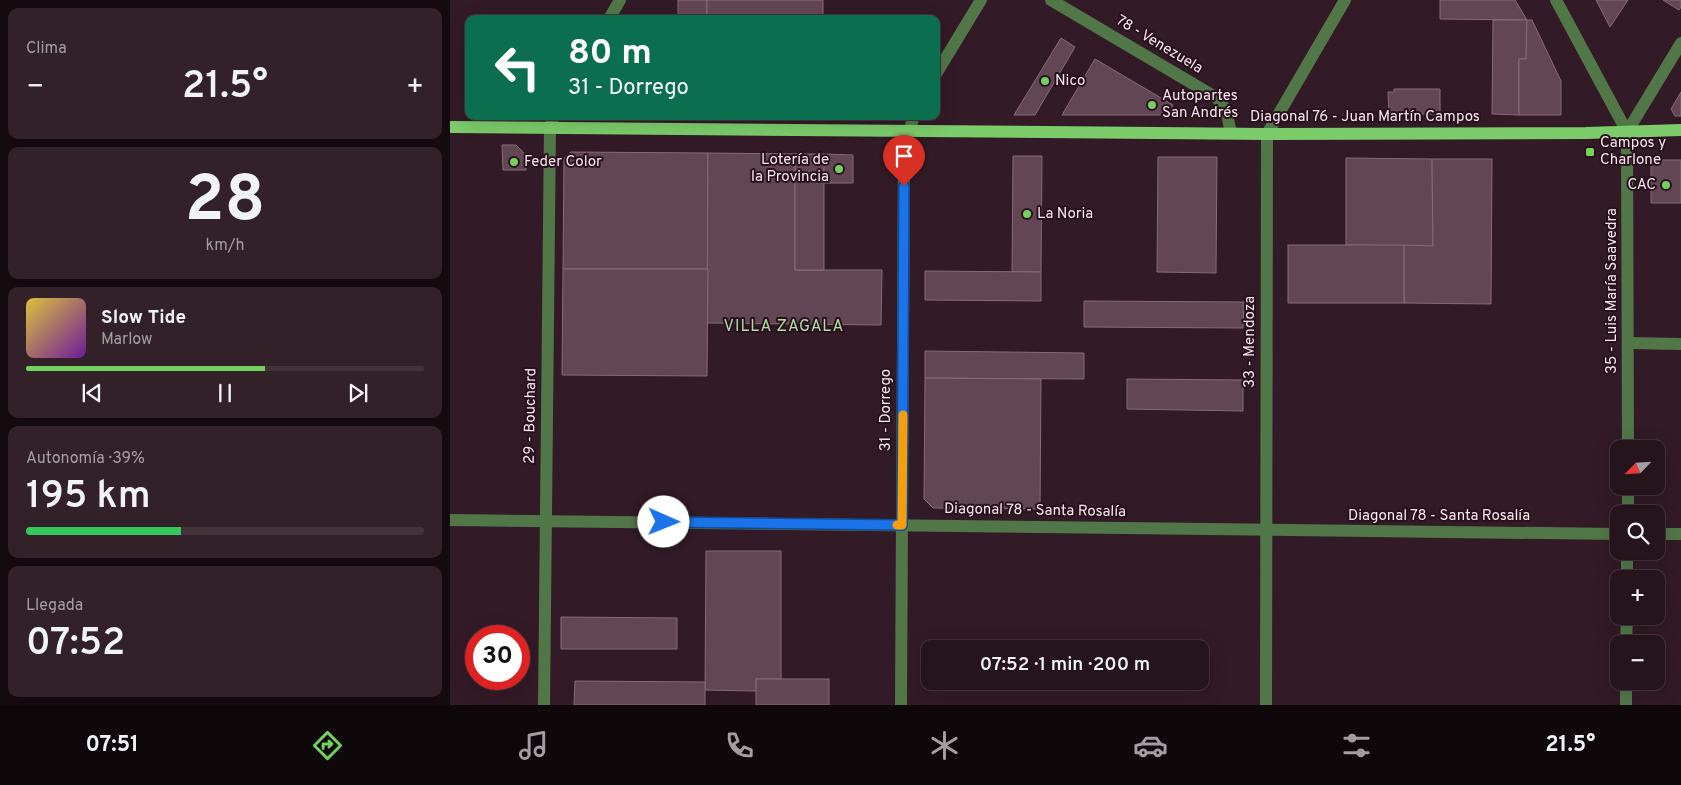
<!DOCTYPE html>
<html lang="es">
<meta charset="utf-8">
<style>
:root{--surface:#26141c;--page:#322129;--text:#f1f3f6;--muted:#a49ea3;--line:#42333b;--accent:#72d25d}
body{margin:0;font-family:Overpass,sans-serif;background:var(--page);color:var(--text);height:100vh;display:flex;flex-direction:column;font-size:19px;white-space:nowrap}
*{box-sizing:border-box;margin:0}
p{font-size:16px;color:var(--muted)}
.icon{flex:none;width:28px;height:28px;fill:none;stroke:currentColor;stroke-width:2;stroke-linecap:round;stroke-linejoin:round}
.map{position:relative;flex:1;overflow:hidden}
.side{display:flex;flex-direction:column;gap:8px;padding:8px;background:#150b0f;width:450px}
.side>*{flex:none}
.guide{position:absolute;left:15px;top:15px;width:475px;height:105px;border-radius:10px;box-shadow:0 5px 20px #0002,0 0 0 1px var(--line);background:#0b6e4f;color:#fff;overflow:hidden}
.needle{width:32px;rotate:245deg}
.controls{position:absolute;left:1160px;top:440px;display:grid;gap:10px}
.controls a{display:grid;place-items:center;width:55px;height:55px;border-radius:10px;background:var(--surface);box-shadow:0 5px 20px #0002,0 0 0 1px var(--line);font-size:25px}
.speed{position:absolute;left:15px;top:625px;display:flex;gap:10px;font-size:25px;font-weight:700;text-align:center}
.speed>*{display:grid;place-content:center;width:65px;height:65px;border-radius:50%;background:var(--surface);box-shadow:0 5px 20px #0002,0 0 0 1px var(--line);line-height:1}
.speed .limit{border:8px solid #d22;background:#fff;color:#111}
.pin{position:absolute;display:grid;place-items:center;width:42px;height:42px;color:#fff;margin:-51px -21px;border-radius:50% 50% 50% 0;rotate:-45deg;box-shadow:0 0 5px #0007}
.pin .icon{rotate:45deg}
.me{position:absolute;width:55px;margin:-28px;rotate:91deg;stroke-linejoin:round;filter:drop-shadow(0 0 4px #0008)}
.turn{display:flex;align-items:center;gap:18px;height:105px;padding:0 20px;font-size:22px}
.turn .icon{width:65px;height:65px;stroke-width:2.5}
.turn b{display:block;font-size:35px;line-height:42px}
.big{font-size:38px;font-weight:600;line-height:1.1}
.side .tile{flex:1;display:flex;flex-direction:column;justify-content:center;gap:8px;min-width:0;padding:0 18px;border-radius:10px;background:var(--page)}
.side .dial{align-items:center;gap:0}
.dial b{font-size:65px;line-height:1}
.song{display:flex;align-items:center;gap:15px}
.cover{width:60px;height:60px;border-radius:8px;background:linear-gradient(135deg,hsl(50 70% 55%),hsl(280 70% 35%))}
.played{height:5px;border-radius:2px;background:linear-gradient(90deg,var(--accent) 60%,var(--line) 60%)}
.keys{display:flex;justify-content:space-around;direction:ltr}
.heat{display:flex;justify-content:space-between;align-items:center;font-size:28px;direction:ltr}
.charge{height:8px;border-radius:4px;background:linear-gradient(90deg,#34c759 39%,var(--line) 0)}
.trip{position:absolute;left:471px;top:640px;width:288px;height:50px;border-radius:10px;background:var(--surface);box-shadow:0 5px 20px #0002,0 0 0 1px var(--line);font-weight:600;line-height:50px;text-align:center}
.menu{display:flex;height:80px;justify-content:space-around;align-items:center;background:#0f080b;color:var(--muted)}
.menu .icon{width:35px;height:35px}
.menu .on{color:var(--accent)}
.menu b{font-size:22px;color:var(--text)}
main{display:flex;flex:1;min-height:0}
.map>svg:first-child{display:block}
.building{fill:#624653;stroke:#896a78}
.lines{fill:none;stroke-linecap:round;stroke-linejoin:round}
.minor{stroke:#517749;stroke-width:12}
.major{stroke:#7ccc6b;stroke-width:12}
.route-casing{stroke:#114b97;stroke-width:12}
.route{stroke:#1a73e8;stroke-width:9}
.slow{stroke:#f59e0b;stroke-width:9}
.poi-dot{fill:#72d25d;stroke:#28111d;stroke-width:2}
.labels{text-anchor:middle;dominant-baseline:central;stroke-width:4;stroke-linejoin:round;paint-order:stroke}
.street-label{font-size:15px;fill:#f8e7ee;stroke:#28111d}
.poi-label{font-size:15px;fill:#f8e7ee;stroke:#28111d;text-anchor:start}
.neighbourhood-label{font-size:16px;letter-spacing:1px;fill:#ade0a2;stroke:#28111d}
</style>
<main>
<section class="side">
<div class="tile"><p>Clima</p>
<div class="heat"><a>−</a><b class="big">21.5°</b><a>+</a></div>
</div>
<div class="tile dial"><b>28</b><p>km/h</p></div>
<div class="tile">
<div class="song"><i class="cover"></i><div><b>Slow Tide</b><p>Marlow</p></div></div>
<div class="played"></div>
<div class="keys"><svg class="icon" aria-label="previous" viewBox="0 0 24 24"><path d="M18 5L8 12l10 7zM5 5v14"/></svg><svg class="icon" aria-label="pause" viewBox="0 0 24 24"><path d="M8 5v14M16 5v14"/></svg><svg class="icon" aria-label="next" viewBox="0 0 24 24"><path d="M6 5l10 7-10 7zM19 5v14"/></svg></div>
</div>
<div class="tile"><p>Autonomía · 39%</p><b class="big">195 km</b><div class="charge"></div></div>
<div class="tile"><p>Llegada</p><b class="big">07:52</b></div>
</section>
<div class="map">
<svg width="1231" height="705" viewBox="0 0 1231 705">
<rect width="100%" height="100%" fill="#321a26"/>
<g class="building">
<rect x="228" y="0" width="29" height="19"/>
<rect x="257" y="0" width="116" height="19"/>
<polygon points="990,0 1065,0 1077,20 990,19"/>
<polygon points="1146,0 1178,0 1160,27"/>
<polygon points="1213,0 1231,0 1231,7 1229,10"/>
<polygon points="1043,20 1077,20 1076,59 1069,59 1069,115 1042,114"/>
<polygon points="1077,20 1082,20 1111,81 1111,115 1069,115 1069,59 1076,59"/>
<polygon points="611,38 625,47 585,115 564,115"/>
<rect x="16" y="41" width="3" height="61"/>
<polygon points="645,59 723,105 717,115 612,115"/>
<polygon points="944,89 990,89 990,114 939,114 938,92 944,92"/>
<polygon points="1231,92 1231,116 1225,116 1221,109"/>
<polygon points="52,145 66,145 75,154 76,170 53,170"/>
<polygon points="121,152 258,153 258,269 113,269 114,158"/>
<polygon points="258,153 345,154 345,270 432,270 431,325 257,323"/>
<rect x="345" y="154" width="29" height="116"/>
<polygon points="374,154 403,155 403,183 374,183"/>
<polygon points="563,156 592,156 591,272 562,272"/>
<polygon points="708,157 767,157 766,273 707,272"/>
<polygon points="896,158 982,159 983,246 896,245"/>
<polygon points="982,159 1042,159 1041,304 954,303 954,245 983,246"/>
<polygon points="1209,160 1231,160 1231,203 1201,203 1201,167 1203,162"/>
<rect x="838" y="245" width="116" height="58"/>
<polygon points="113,269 258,269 257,376 112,375"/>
<polygon points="475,271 591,272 591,301 475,300"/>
<polygon points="634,301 794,302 793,328 634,327"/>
<polygon points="475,351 634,353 634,379 475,378"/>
<polygon points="475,378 591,379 590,509 483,508 474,499"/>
<polygon points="677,379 793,380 793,411 677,409"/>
<polygon points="256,551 331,551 331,679 306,679 306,691 255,690"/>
<polygon points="111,617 227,618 227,649 111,649"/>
<rect x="306" y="679" width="73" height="26"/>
<polygon points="125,681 255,682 255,705 124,705"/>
</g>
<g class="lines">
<g class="minor">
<polyline points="601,0 767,98 776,110 781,133"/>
<polyline points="1106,0 1177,132 1178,449"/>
<polyline points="159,19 170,0"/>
<polyline points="486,74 531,0"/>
<polyline points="1177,132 1231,43"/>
<polyline points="1179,343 1231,344"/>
<polyline points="1178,514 1178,486"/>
<polyline points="0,520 1169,534"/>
<polyline points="1206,534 1231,534"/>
<polyline points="1177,579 1177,551"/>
<polyline points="1176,644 1177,616"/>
<polyline points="94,705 100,127 104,116"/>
<polyline points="451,705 454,147 464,116"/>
<polyline points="816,705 817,134 895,0"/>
<polyline points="1176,705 1176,681"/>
</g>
<polyline class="major" points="0,127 817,134 1136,133 1231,130"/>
</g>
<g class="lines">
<g class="route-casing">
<polyline id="route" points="214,522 452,525 454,186"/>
</g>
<use href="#route" class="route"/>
<polyline class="slow" points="447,525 452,525 453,415"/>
</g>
<g class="poi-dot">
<circle cx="595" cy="81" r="5"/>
<circle cx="702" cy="105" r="5"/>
<rect x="1135" y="147" width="10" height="10" rx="2.5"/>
<circle cx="64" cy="162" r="5"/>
<circle cx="389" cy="169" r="5"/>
<circle cx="1216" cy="185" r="5"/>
<circle cx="577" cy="214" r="5"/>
</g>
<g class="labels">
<g class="street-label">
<text transform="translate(709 45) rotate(31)">78 - Venezuela</text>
<text x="915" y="117">Diagonal 76 - Juan Martín Campos</text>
<text transform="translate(1162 291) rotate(-90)">35 - Luis María Saavedra</text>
<text transform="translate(800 342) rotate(-90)">33 - Mendoza</text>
<text transform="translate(436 410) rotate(-90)">31 - Dorrego</text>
<text transform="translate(81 416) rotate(-89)">29 - Bouchard</text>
<text transform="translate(585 511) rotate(1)">Diagonal 78 - Santa Rosalía</text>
<text x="989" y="516">Diagonal 78 - Santa Rosalía</text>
</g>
<g class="poi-label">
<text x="605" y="81">Nico</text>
<text x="712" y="96">Autopartes<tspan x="712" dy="17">San Andrés</tspan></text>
<text x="1150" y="143">Campos y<tspan x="1150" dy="17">Charlone</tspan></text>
<text x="379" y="160" text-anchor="end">Lotería de<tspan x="379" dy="17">la Provincia</tspan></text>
<text x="74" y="162">Feder Color</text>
<text x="1206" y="185" text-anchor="end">CAC</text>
<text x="587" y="214">La Noria</text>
</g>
<g class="neighbourhood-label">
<text x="334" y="327">VILLA ZAGALA</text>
</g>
</g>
</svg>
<div class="controls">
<a><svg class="needle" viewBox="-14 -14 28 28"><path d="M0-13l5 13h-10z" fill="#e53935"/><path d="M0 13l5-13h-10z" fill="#a49ea3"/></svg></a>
<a><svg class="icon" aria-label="search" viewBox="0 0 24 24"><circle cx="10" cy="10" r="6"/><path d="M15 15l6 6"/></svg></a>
<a>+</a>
<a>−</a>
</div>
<div class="speed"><div class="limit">30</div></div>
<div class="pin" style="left:454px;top:186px;background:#d93025"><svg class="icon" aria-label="arrive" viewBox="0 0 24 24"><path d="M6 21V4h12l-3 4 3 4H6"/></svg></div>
<svg class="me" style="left:214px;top:522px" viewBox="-20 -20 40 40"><circle r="19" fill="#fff"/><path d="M0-13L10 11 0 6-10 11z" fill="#1a73e8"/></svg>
<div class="trip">07:52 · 1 min · 200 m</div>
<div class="guide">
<div class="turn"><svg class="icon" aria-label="left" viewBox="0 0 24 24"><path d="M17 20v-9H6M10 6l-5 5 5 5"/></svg><div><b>80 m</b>31 - Dorrego</div></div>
</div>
</div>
</main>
<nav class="menu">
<b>07:51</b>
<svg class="icon on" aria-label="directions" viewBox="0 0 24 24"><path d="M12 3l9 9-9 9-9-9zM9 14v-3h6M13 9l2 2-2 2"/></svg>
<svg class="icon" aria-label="music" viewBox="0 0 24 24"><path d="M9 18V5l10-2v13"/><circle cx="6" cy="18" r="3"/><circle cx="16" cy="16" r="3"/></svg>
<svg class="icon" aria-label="phone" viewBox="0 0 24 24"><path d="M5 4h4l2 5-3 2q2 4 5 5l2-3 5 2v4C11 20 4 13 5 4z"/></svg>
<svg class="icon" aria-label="climate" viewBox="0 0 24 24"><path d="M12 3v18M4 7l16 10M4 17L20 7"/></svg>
<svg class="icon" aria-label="car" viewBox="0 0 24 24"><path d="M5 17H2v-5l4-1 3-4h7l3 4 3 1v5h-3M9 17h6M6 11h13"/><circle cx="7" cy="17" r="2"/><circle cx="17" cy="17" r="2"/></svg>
<svg class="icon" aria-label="filters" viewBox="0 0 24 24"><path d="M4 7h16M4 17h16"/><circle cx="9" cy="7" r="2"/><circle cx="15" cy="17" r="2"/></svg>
<b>21.5°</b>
</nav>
